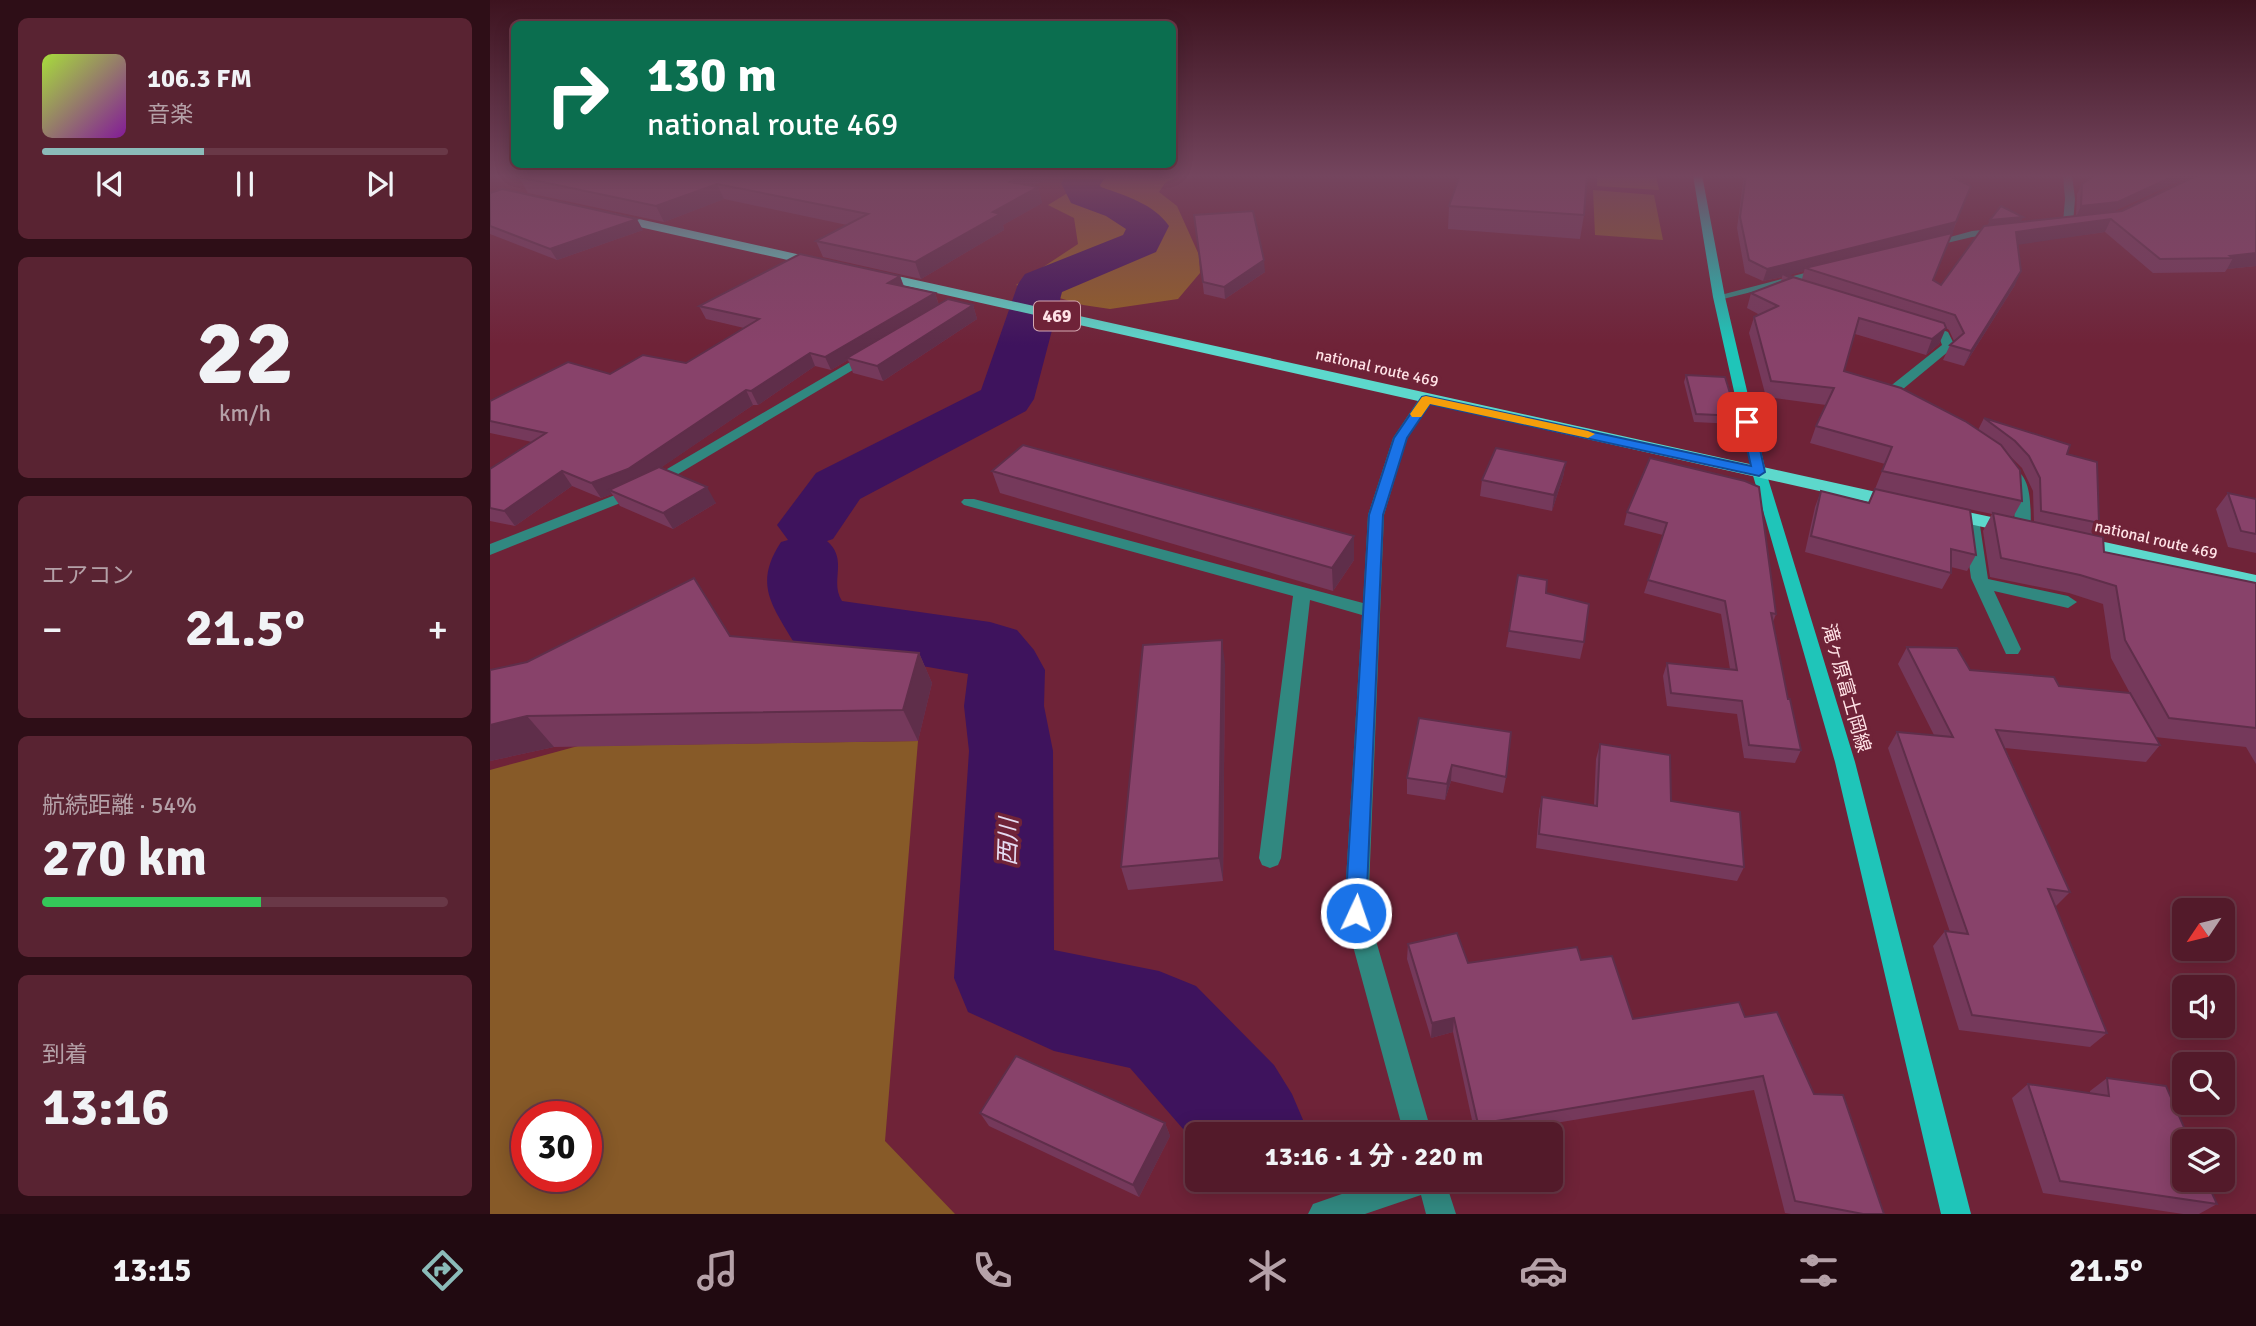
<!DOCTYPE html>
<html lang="ja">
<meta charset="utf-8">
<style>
:root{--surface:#531a2a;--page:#592332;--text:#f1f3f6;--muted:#b5a1a8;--line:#693847;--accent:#8bbbb9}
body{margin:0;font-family:Signika,"Noto Sans JP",sans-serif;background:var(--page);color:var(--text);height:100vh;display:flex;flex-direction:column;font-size:26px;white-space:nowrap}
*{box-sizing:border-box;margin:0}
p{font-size:23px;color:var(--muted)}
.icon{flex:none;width:38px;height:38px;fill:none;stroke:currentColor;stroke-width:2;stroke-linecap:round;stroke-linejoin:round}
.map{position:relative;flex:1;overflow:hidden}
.side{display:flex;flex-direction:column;gap:18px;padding:18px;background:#2e0e17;width:490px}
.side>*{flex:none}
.top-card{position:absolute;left:21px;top:21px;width:665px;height:147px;border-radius:10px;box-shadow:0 4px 18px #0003,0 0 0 2px var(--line);background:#0b6e4f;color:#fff;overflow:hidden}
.needle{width:46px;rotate:235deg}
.fabs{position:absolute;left:1682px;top:898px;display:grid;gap:14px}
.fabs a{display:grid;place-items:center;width:63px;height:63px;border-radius:10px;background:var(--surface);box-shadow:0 4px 18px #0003,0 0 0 2px var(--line);font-size:35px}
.speed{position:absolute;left:21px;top:1101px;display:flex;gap:14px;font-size:35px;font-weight:700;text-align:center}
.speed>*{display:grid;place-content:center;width:91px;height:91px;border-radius:50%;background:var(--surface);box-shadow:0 4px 18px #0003,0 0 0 2px var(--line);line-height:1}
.speed .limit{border:10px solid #d22;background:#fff;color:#111}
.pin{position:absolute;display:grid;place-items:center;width:60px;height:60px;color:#fff;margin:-30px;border-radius:14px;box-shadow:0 4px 10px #0006}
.me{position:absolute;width:77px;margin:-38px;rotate:3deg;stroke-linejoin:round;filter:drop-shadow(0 0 5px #0008)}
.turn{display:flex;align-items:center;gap:24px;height:147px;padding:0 21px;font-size:32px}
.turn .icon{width:91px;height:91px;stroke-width:2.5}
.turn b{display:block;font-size:49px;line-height:60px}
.big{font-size:52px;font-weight:700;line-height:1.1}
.side .card{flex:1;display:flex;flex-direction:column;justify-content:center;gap:10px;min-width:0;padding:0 24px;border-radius:10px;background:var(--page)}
.side .dial{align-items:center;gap:0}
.dial b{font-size:91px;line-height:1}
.song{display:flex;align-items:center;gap:21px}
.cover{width:84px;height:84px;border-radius:10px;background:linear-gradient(135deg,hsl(80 70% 55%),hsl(290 70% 35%))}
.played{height:7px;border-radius:4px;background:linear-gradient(90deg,var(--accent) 40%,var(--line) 40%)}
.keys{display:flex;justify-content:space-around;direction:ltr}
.heat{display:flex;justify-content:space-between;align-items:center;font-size:38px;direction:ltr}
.charge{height:10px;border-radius:5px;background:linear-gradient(90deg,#34c759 54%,var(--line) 0)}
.trip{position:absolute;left:695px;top:1122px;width:378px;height:70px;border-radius:10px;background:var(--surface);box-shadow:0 4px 18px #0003,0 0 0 2px var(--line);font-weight:700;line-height:70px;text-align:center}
.menu{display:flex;height:112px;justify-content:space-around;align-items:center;background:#210a11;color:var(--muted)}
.menu .icon{width:49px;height:49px}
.menu .current{color:var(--accent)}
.menu b{font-size:32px;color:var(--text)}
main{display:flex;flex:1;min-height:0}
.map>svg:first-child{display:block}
.green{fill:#875a28;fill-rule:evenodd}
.forest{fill:#946124}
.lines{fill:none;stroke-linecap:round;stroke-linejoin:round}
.river{fill:#3e135d;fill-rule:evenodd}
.minor{fill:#318880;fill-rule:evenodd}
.major{fill:#1fc5b9;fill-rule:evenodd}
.highway{fill:#5dd8cc;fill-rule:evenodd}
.wall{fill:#75395b;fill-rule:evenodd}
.shaded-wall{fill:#5f2e4a}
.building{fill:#88426a;stroke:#5f2e4a;stroke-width:2}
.route{fill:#1a73e8;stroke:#114b97;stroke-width:2}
.slow{fill:#f59e0b}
.labels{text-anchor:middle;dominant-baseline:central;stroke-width:7;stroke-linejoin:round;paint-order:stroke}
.far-street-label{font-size:16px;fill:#ffe2e6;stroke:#6f2338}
.shield{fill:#6f2338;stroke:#d4a9b2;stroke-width:2}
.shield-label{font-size:18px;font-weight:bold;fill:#ffe2e6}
.street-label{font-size:19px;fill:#ffe2e6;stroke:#6f2338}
.near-water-label{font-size:24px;font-style:italic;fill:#e5dbf1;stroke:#6f2338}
</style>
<main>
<section class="side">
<div class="card">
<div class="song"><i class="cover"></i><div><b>106.3 FM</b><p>音楽</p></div></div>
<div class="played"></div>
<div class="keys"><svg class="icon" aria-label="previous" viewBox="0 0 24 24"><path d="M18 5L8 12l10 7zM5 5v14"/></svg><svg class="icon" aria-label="pause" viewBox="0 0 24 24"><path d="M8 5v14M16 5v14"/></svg><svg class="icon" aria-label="next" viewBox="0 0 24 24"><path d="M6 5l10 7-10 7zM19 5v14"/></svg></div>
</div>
<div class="card dial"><b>22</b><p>km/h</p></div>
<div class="card"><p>エアコン</p>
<div class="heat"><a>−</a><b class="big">21.5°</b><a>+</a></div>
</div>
<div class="card"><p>航続距離 · 54%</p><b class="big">270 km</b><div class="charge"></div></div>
<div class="card"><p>到着</p><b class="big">13:16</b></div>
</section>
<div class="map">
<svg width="1766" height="1214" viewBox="0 0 1766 1214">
<rect width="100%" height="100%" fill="#6f2338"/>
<g class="green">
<polygon points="1107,175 1166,175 1169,190 1107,186"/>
<polygon points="1103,190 1164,195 1173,240 1105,235"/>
<path d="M428 741 395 1141 465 1214H0V770L88 746ZM37 1116H96V1176H37Z"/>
</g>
<polygon class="forest" points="607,175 691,175 675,183 669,192 687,206 709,255 710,273 688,299 620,309 593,305 526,285 588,244 584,218 558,205"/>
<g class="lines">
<g class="river">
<path d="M576 175H617L610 185 611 187C636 196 664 204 679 226L666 252 572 292 544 399 536 411 370 499 343 539 337 541C359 560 339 581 352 601L500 622 527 630 544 650 555 670 554 706 563 751 564 950 669 971 706 986 784 1065 802 1094 819 1134H707V1145L640 1068 564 1051 478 1012 464 978 479 751 474 706 478 674 329 648 303 641C281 604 264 583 291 542L298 540 287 525 326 473 491 390 528 284 535 274 633 235 636 229 616 216 581 203 571 183Z"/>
<polygon points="735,1180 789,1180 762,1191"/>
</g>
<g class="minor">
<polygon points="1573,175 1582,175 1585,199 1583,223 1578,226 1573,223 1575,199"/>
<polygon points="1511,228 1516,231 1515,233 1482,237 1436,248 1431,245 1482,231"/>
<polygon points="1334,268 1340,271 1338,273 1229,300 1223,297"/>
<polygon points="1433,322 1458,332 1465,346 1407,394 1413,399 1411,402 1406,403 1393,398 1393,392 1452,345 1449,337 1429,329 1429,323"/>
<polygon points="379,351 383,352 383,358 158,492 0,555 0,544 148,486"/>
<polygon points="936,395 943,399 917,438 894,515 878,913 942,1134 914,1134 854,913 872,615 820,600 791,858 788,865 780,868 772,865 769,858 803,596 474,505 471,502 474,499 484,499 873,603 878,515 903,438 931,396"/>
<path d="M1520 467C1544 474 1540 510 1541 530L1533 535 1525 530 1523 486 1513 471Z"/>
<polygon points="1481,514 1489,519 1498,579 1578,596 1587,602 1578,608 1504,591 1531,649 1528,654 1516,654 1481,578 1473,519"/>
<polygon points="892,1180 955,1180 966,1214 936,1214 931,1195 875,1214 818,1214 823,1204"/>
</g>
<polygon class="major" points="1203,175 1212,175 1235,297 1276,472 1365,762 1481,1214 1451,1214 1345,762 1262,472 1223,297"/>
<g class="highway">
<polygon points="122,213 329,259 336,263 329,267 118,220 118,214"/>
<polygon points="385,271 1409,497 1418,503 1409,509 380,278 378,275"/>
<polygon points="1454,507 1525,522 1532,524 1535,528 1532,532 1525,534 1447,517 1445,513"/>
<polygon points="1587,536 1766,575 1766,589 1580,546 1577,542 1580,538"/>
</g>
</g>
<g class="wall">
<polygon points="562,175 544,186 548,187 552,203 513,225 514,230 431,279 333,257 326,241 357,225 234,199 174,222 38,193 29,177"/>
<path d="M1254 175H1457L1481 186 1443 280 1451 285 1498 225 1500 220 1533 217 1530 222 1586 216 1587 194 1592 184 1605 175H1759L1766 178V266L1737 269 1735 272 1663 273 1615 232 1528 244 1525 285 1474 366 1453 360 1460 345 1464 341 1459 330 1456 328 1449 344 1436 355 1365 334 1354 371 1488 430 1494 418 1577 454 1609 523 1602 534 1614 552 1766 583V764L1756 747 1665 737 1670 745 1656 762 1515 748 1580 892 1565 907 1617 1033 1600 1047 1469 1030 1443 946 1455 931 1460 932 1398 748 1407 732 1444 735 1408 664 1417 647 1480 670 1569 686 1648 708 1621 658 1613 604 1579 593 1500 577 1493 531 1502 514 1385 489 1395 464 1320 443 1326 426 1336 405 1276 397 1259 333 1264 317 1270 315 1257 308 1261 293 1291 281 1292 277 1273 281 1255 273 1247 228ZM1707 175 1632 211H1624L1698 177ZM1314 271 1312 279 1298 275ZM1515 451 1532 468 1543 491 1544 522 1523 517 1532 501Z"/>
<polygon points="0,193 153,230 67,260 0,234"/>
<polygon points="959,206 1094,215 1090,239 958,229"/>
<polygon points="704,215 775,272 735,299 714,294"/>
<polygon points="410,276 414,286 445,293 449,305 483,305 487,319 393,381 363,373 358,360 341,370 325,366 268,405 263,405 170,468 226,503 183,529 130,506 122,494 111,498 82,486 25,526 0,521 0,469 42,442 0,433 0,401 120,374 196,363 254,328 216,319 209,306"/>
<polygon points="1196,375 1247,416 1245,424 1204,422 1194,382"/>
<polygon points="1160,458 1286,614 1283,622 1298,699 1311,750 1305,763 1254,758 1247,714 1177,706 1173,676 1177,663 1240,669 1231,614 1154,593 1173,535 1134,525 1137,512"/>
<polygon points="1076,462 1073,477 1062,511 990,496 992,480"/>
<polygon points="502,471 864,560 843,591 510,493"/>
<polygon points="1331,491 1486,555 1477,571 1461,567 1461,573 1452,589 1315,552 1325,507"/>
<polygon points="1738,493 1766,499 1766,553 1738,547 1726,509"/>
<polygon points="1056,593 1094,642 1090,659 1016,647 1019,631"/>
<polygon points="240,636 429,653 442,683 428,741 64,747 0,761 0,670"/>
<polygon points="735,664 733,881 638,890 631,867"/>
<polygon points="929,718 1016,777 1013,793 961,781 955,800 917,794 917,778"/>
<polygon points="1110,744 1181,801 1254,867 1247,881 1046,848 1049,811 1052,797 1104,805 1106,759"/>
<polygon points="918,944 978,963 1091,960 1143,1019 1255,1017 1324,1094 1394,1214 1301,1214 1295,1213 1264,1090 999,1134 985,1134 963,1032 941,1038 917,959"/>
<polygon points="1617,1078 1727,1204 1709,1214 1693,1214 1553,1193 1522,1098 1538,1084 1600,1093 1600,1091"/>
<polygon points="490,1113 675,1123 680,1136 649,1197 499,1126"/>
</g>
<g class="shaded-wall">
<polygon points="533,175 562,175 524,198 520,182"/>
<polygon points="1686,175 1710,175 1698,177 1622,212 1586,217 1591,206"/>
<polygon points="227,184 234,199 174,222 166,206"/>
<polygon points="548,187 552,203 513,225 514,230 431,279 425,262 503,212"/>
<polygon points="1533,217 1530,223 1497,227 1500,220"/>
<polygon points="147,219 153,230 67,260 60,249"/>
<polygon points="1621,219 1615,232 1520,246 1526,232"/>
<polygon points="1466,222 1462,234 1315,268 1314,271 1297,276 1293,274 1292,277 1273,281 1277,269"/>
<polygon points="1766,253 1766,266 1737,269 1743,258 1740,256"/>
<polygon points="774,260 775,272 735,299 734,287"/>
<polygon points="1531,271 1525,285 1474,366 1481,351"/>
<polygon points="410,276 414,289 398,283"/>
<polygon points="445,293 449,306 357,358 358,360 341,370 335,357"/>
<polygon points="483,305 487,319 393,381 387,366"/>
<polygon points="1456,328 1449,344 1436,355 1442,339"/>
<polygon points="320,353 325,366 268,405 261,391"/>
<polygon points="256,390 263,405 147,484 119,490 122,494 111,498 101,483"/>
<polygon points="1076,462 1073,477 1062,511 1064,495"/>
<polygon points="72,471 82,486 25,526 14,511"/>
<polygon points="217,487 226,503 183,529 173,513"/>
<polygon points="864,536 864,560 843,591 842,568"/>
<polygon points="732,640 735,664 733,881 729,858"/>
<polygon points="429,653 442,683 428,741 413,710"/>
<polygon points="37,716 64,747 0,761 0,725"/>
<polygon points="962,765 961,781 955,800 957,784"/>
<polygon points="964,1018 963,1032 941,1038 942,1023"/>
<polygon points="675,1123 680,1136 649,1197 643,1185"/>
</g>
<g class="building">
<polygon points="36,175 533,175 520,182 548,187 503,212 510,214 425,262 326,241 378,214 227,184 166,206 29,177"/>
<polygon points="970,175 1097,175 1094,215 959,206"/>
<polygon points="1256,175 1457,175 1481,186 1466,222 1277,269 1259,260 1250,217"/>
<polygon points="1605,175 1686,175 1628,202 1591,206 1592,184"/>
<polygon points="1708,175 1759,175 1766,178 1766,253 1740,256 1743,258 1670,259 1621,219 1526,232 1531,271 1481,351 1460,345 1474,333 1465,315 1315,268 1462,233 1443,280 1451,285 1494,226 1632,211"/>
<polygon points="12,189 147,219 60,249 0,226 0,193"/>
<polygon points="1511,206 1533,217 1500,220"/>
<polygon points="763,211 774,260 734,287 713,282 704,215"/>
<polygon points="310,254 410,276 398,283 445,293 335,357 320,353 261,391 256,390 138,469 101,483 72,471 14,511 0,508 0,469 56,433 0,421 0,401 78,362 120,374 153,355 196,363 269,319 209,306"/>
<polygon points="1293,274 1454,323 1456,328 1442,339 1369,318 1354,371 1411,388 1475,421 1511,445 1530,470 1532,501 1392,471 1402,447 1326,426 1344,388 1281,381 1264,317 1288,306 1261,293 1301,278"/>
<polygon points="458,299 483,305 387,366 357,358"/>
<polygon points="1196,375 1235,377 1247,416 1206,414"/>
<polygon points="1494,418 1580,445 1577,454 1607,462 1609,523 1551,511 1550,478 1539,456 1525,441"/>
<polygon points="533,445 864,536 842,568 502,471"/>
<polygon points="1006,448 1076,462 1064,495 992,480"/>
<polygon points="1160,458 1255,481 1269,487 1286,614 1281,613 1298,699 1300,699 1311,750 1259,745 1252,701 1181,693 1177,663 1247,670 1235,601 1158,580 1177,523 1137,512"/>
<polygon points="169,467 217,487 173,513 119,490"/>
<polygon points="1385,489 1480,510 1486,555 1461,549 1461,573 1321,536 1331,491 1379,503"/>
<polygon points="1738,493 1766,499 1766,534 1751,531"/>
<polygon points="1503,513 1613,537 1614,552 1766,583 1766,728 1679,718 1635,640 1626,586 1590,575 1511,558"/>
<polygon points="1028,575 1057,580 1056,593 1099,604 1094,642 1019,631"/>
<polygon points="204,578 240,636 429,653 413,710 37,716 0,725 0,670 37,662"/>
<polygon points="732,640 729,858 631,867 653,645"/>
<polygon points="1417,647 1467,648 1480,670 1564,677 1569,686 1640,693 1670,745 1506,730 1580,892 1558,889 1617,1033 1482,1015 1455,931 1478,934 1407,732 1463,737"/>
<polygon points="929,718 1021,732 1016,777 962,765 957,784 917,778"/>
<polygon points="1110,744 1180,755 1181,801 1250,812 1254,867 1049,834 1052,797 1107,806"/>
<polygon points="967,933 978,963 1087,947 1091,960 1122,956 1143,1019 1249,1002 1255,1017 1287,1012 1324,1094 1353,1095 1394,1214 1373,1214 1305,1201 1273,1076 988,1124 964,1018 942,1023 918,944"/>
<polygon points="526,1056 675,1123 643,1185 490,1113"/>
<polygon points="1617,1078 1676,1086 1700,1141 1694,1141 1694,1180 1716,1180 1727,1204 1570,1181 1538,1084 1619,1096"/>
</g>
<linearGradient id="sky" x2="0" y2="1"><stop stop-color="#3d131f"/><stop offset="0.51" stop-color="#74455e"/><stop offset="1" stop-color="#74455e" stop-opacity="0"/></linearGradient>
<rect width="1766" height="345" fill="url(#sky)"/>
<polygon class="route" points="936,396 1261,466 1251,422 1257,418 1264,422 1275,472 1269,476 940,404 917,438 893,515 876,913 873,919 866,922 858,919 855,913 879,515 904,438 932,397"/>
<polygon class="slow" points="936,396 1098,431 1105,434 1098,438 940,404 931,417 922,417 920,414 932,397"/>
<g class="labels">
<g class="far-street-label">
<text transform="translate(887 368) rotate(13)">national route 469</text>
<text transform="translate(1666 540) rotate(13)">national route 469</text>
</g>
<rect class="shield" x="544" y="301.5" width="46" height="29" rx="5"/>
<g class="shield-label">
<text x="567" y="316">469</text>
</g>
<g class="street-label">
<text transform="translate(1356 688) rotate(74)">滝ヶ原富士岡線</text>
</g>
<g class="near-water-label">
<text transform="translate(518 842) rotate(-88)">西川</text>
</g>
</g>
</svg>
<div class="fabs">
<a><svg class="needle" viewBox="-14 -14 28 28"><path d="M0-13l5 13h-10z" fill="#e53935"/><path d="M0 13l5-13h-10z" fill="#b5a1a8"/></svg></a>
<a><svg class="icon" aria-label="sound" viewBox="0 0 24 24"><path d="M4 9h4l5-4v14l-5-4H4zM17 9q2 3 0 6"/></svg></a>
<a><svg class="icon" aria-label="search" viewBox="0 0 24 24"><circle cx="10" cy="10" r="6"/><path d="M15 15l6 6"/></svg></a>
<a><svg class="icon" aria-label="layers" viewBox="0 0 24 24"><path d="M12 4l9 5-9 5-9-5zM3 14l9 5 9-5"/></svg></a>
</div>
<div class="speed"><div class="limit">30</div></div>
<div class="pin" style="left:1257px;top:422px;background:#d93025"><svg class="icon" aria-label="arrive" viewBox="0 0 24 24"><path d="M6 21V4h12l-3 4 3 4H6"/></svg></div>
<svg class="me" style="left:866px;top:913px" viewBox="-20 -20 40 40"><circle r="17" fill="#1a73e8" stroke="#fff" stroke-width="3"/><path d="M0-11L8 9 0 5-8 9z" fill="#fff"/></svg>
<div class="trip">13:16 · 1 分 · 220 m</div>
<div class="top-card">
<div class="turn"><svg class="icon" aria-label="right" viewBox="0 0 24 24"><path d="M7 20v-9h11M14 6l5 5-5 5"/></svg><div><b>130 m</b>national route 469</div></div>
</div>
</div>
</main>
<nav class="menu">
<b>13:15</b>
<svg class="icon current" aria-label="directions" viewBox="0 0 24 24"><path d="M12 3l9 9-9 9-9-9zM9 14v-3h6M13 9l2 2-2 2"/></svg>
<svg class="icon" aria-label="music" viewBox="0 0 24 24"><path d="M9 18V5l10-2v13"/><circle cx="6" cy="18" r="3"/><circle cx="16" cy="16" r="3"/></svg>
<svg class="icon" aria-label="phone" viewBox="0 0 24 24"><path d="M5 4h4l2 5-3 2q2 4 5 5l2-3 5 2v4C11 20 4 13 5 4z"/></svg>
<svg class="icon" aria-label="climate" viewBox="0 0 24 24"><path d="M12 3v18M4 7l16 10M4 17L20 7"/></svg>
<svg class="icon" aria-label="car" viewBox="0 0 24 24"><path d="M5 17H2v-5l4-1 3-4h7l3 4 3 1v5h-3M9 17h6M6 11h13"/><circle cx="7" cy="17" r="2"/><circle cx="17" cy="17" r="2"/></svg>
<svg class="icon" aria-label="filters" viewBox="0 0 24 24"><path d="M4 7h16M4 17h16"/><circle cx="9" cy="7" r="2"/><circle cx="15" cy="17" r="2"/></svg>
<b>21.5°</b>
</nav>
